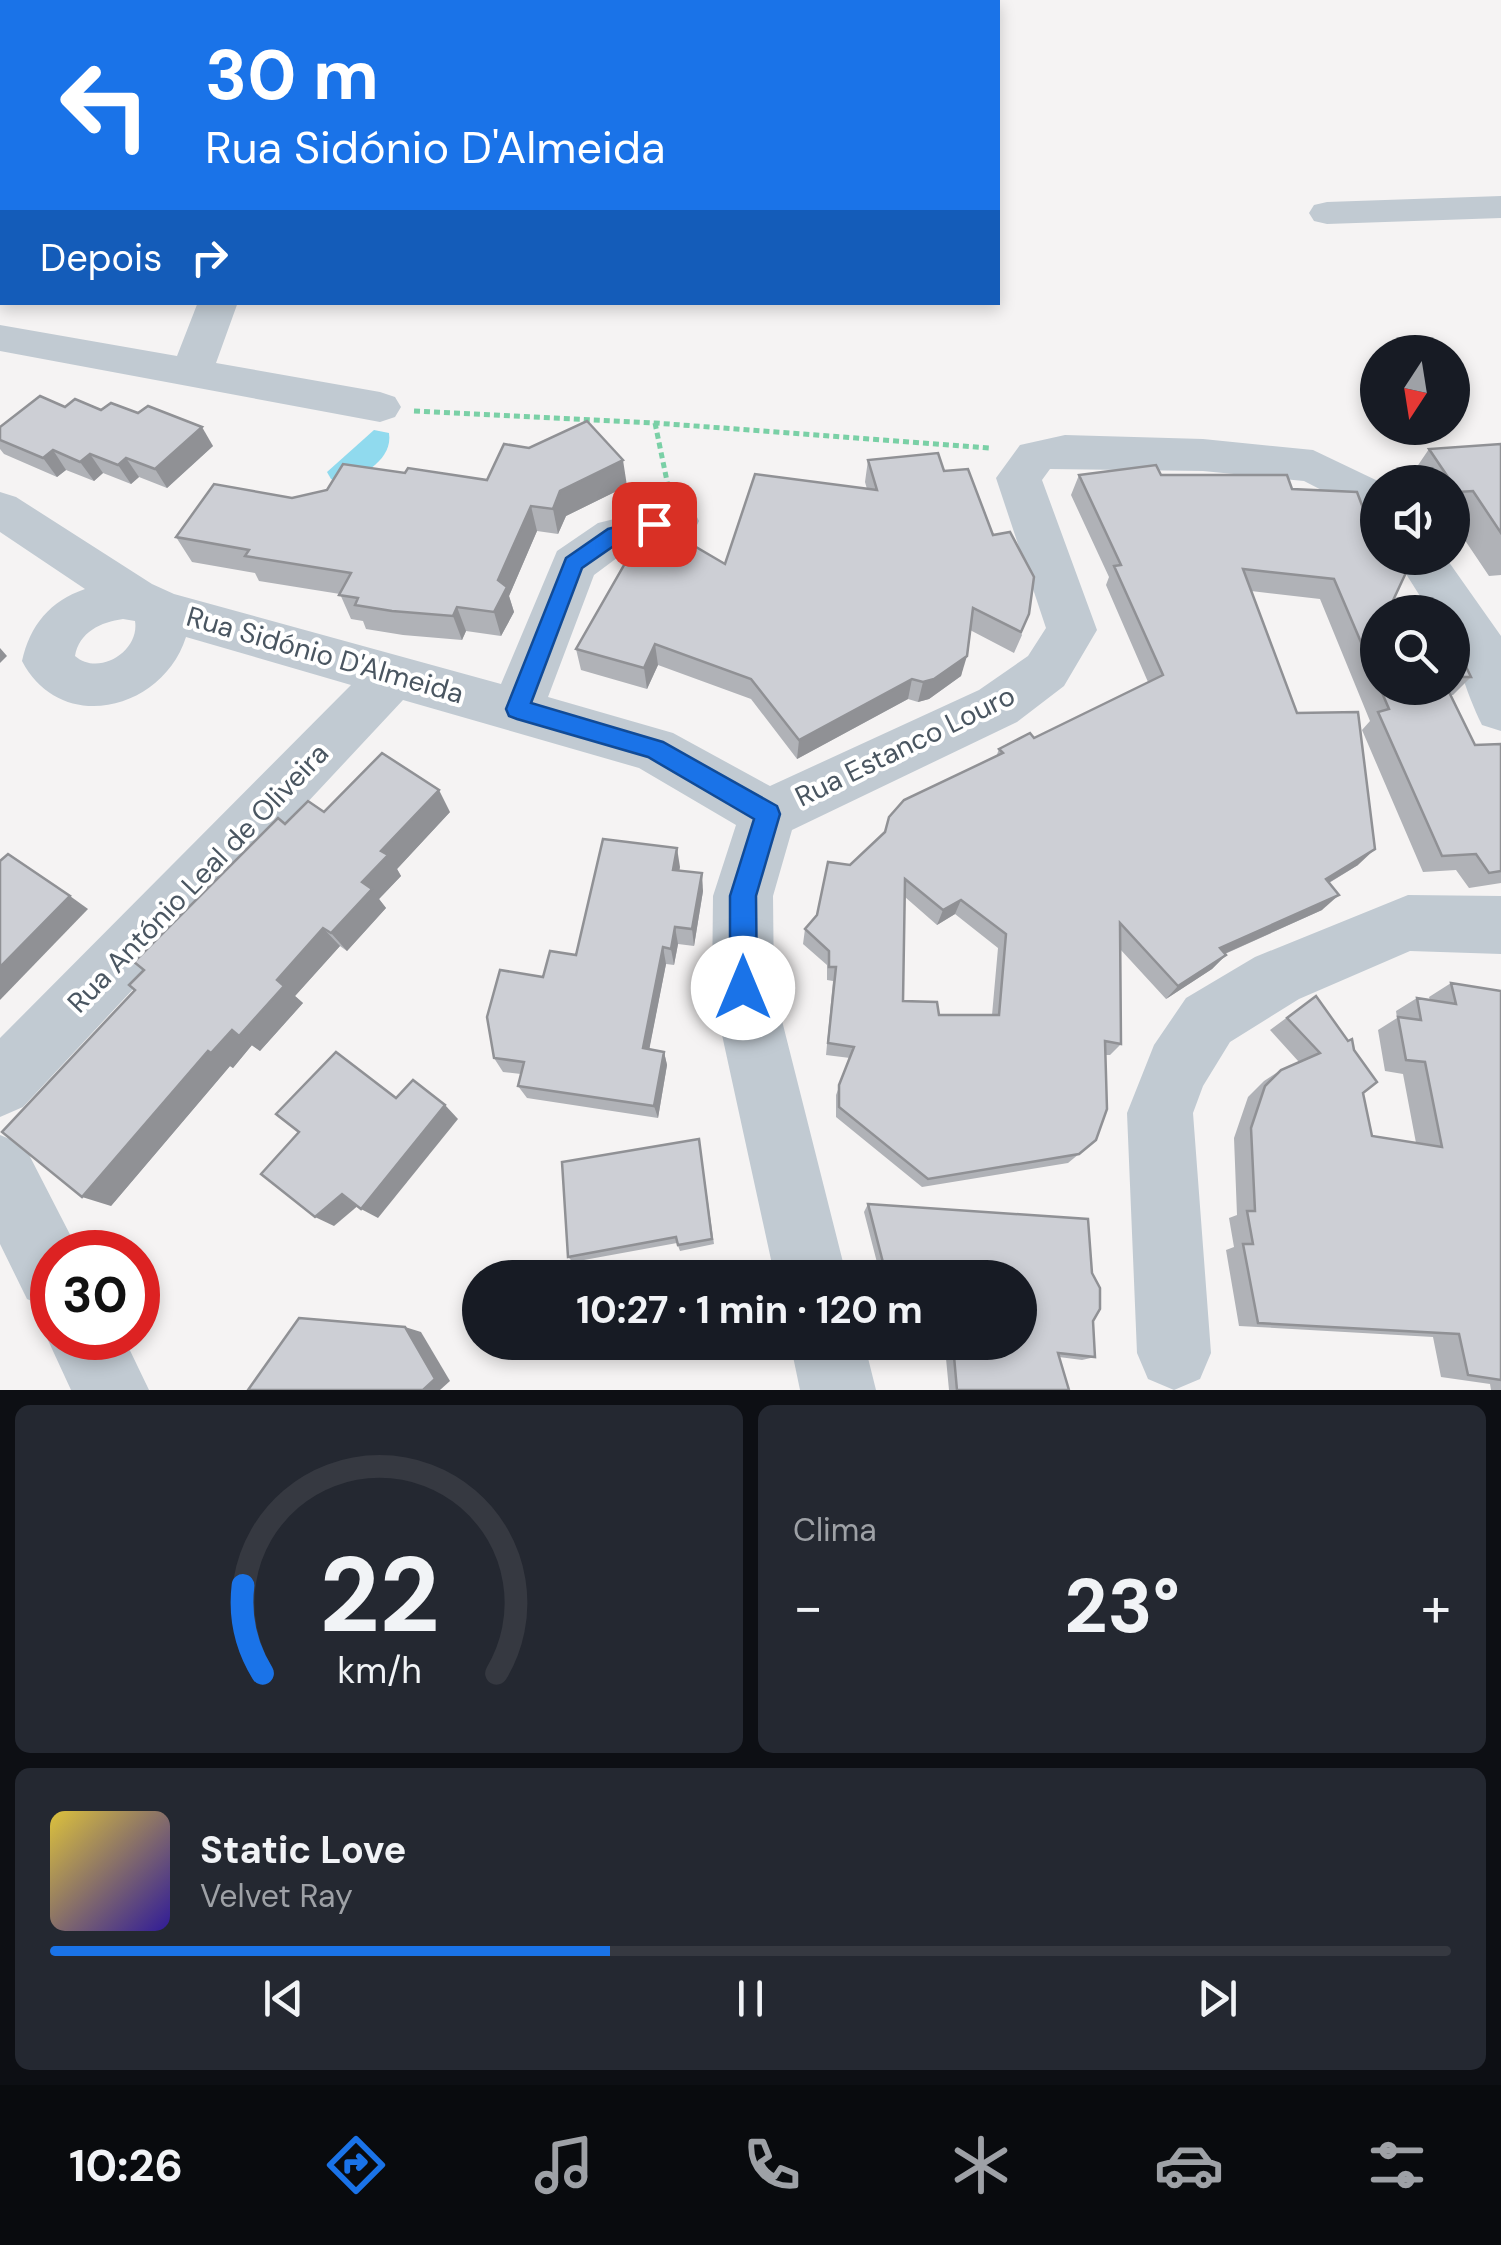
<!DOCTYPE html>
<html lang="pt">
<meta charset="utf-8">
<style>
:root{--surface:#171b24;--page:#242831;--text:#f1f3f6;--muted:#9ea1a6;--line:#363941;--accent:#1a73e8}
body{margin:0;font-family:"DM Sans",sans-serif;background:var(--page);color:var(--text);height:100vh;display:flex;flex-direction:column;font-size:38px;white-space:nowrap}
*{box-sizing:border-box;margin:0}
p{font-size:32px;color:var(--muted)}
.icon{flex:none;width:55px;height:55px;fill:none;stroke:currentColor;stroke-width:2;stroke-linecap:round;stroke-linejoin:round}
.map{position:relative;height:1390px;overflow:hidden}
.side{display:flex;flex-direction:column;gap:15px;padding:15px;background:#0d0f14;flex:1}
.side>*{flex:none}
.banner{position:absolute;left:0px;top:0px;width:1000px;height:305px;box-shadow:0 5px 15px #0003;background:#1a73e8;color:#fff;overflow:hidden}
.needle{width:65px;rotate:192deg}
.tools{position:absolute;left:1360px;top:335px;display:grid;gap:20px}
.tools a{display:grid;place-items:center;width:110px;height:110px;border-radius:50%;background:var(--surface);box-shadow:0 5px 15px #0003;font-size:50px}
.speed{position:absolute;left:30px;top:1230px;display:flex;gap:20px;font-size:50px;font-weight:700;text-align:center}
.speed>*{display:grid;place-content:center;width:130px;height:130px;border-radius:50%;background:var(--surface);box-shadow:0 5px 15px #0003;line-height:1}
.speed .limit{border:15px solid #d22;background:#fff;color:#111}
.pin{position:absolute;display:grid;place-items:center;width:85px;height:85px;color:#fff;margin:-42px;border-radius:20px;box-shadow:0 5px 15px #0006}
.me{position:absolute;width:110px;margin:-55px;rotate:0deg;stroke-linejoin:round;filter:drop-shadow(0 0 8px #0008)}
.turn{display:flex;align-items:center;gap:35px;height:210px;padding:0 40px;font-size:45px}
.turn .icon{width:130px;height:130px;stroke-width:2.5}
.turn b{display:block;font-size:70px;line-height:85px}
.then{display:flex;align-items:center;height:95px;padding:0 40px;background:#0003;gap:20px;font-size:38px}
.big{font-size:75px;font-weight:700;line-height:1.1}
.side .widget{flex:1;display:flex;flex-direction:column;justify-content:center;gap:15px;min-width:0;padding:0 35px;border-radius:15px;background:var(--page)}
.side .dial{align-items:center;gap:0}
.dial svg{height:260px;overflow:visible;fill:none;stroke:var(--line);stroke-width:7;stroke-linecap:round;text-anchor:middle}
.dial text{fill:var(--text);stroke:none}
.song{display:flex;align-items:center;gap:30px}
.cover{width:120px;height:120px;border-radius:15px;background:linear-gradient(135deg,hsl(50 70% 55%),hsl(250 70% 35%))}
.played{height:10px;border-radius:5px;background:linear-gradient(90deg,var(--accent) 40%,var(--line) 40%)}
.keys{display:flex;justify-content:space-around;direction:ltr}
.heat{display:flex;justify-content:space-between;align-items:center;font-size:55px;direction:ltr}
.side .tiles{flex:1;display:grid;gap:15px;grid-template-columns:1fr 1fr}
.widget:last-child{grid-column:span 2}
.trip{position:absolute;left:462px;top:1260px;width:575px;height:100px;border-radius:50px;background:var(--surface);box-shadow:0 5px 15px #0003;font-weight:700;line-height:100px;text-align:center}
.tab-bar{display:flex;height:160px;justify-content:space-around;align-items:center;background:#090b0e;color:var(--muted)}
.tab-bar .icon{width:70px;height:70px}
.tab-bar .active{color:var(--accent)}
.tab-bar b{font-size:45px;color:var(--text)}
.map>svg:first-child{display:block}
.water{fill:#90daee}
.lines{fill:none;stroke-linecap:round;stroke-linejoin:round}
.path{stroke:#7ad0a6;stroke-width:5;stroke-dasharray:6 4;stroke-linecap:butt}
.minor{fill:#c1cad2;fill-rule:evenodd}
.wall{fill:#b0b2b7;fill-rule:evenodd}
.shaded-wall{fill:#909195}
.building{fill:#cdcfd5;stroke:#909195;stroke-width:2.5;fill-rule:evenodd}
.route{fill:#1a73e8;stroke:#114b97;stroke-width:2.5}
.labels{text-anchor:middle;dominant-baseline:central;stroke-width:8;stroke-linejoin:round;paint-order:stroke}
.street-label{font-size:28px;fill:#4a5661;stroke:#fff}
</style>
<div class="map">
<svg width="1501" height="1390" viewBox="0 0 1501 1390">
<rect width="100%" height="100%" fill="#f5f3f3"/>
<path class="water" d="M374 430 389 433C393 459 364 474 344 484L331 479 327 472Z"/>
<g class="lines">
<g class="path">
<polyline points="414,411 655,423 990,448"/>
<polyline points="655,423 668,486"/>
</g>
<g class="minor">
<polygon points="832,0 862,0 863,2 834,2"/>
<polygon points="1501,196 1501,218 1327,224 1314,221 1309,213 1314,205 1327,202"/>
<polygon points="198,302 238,302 216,363 380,392 395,397 401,407 395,417 380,422 0,351 0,325 177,356"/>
<path d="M1065 435 1203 439 1313 450 1380 482 1378 519 1304 481 1203 471 1050 469 1042 480 1097 630 1064 686 1017 722 792 830 773 896 774 989 847 1278H775L712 989 713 896 736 825 639 768 403 700 23 1107 0 1117V1038L351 685 186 637C163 710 61 736 22 661 30 625 50 601 85 589L0 532V492L16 497 152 584 174 594 501 684 557 551 598 523 676 504 693 509 699 521 693 533 629 549 594 575 548 697 673 733 770 786 979 690 1028 656 1046 628 996 478 1020 445ZM123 619 135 621C140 651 99 677 75 656 79 632 101 622 123 619Z"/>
<path d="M1396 558H1446L1501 636V731L1482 725C1465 690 1452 650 1452 612H1430Z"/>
<polygon points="1408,895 1501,896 1501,954 1410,951 1299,999 1230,1042 1203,1086 1193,1113 1211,1353 1200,1379 1174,1390 1148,1379 1137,1353 1127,1113 1154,1045 1186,998 1255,957"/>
<polygon points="0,1135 24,1145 79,1252 52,1252 52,1310 27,1299 0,1244"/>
<polygon points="52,1325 52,1338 124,1338 149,1390 71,1390 47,1338"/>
<polygon points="790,1342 864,1342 876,1390 800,1390"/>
</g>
</g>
<g class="wall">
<polygon points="101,410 213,446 167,488 139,477 131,484 103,473 94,481 66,470 57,477 4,454 0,449 0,427"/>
<polygon points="1501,444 1501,575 1489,576 1452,521 1452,482 1413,482 1410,477 1429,449"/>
<polygon points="868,460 944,471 1022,635 1014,653 970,630 961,676 929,699 918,702 908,699 797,759 751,699 658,665 647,689 581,670 576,649 644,556 663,555 725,564 867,489 865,482"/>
<polygon points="405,473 487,480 627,486 566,516 558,534 537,531 509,596 514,612 501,636 466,631 462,640 403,635 366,629 363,621 351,619 340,594 259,581 255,573 192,562 176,537 292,498"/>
<path d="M1079 475H1161L1292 489 1378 612V688H1452V640L1471 677 1453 695H1451L1475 745 1501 744V883L1469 888 1456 870 1423 872 1362 730 1370 721 1320 599 1251 591 1297 713 1358 865 1329 883 1322 910 1225 954 1226 955 1212 969 1166 999 1120 949 1121 1044 1110 1055H1105L1096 1140 1068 1163 922 1187 836 1117V1095L850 1058 826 1055 833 981 827 980V965L803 944 805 929 817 915 850 865 996 757 999 749 1034 738 1148 682 1106 585 1109 577 1071 495ZM905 897 937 925 955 914 998 948 992 1015H939L903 1001Z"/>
<polygon points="324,812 450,812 397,869 401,876 379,899 386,908 347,951 340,946 295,996 303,1003 260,1051 252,1045 233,1068 230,1066 111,1206 135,990 285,824"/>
<polygon points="680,867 679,871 703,891 694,946 678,944 674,965 666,964 649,1049 664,1052 667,1065 658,1118 527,1098 518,1086 521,1074 503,1072 494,1058 543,977 576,955"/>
<polygon points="1451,983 1501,991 1501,1390 1491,1390 1490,1384 1441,1377 1433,1337 1239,1326 1226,1250 1234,1247 1229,1218 1237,1215 1234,1138 1248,1097 1264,1081 1281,1070 1299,1062 1270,1030 1316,996 1363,1093 1372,1136 1416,1143 1403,1074 1385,1071 1378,1030 1397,1018 1396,1011 1417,998 1430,1000 1429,997"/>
<polygon points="699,1139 714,1244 680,1251 677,1243 573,1262 568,1257"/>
<polygon points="868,1204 1088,1219 1092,1273 1100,1288 1100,1309 1093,1321 1095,1357 1082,1360 1059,1357 1069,1390 949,1390 945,1348 900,1356 897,1342 1020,1342 1020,1278 881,1278 864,1212"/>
</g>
<g class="shaded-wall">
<polygon points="41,0 64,0 62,2 39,2"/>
<polygon points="253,0 276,0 274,2 252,2"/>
<polygon points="2,51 2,83 0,87 0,54"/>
<polygon points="202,427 213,446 167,488 155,469"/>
<polygon points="53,450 66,470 57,477 43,458"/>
<polygon points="90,454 103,473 94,481 80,462"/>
<polygon points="126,458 139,477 131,484 118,465"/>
<polygon points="623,460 627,486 566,516 558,534 553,509 560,491"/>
<polygon points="531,506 537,531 509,596 514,612 501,636 494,612 498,580"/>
<polygon points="457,607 466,631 462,640 453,616"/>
<polygon points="655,644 658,665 647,689 644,668"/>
<polygon points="0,648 7,656 0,663"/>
<polygon points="967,656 961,676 929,699 918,702 923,682"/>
<polygon points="912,679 908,699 797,759 799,740"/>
<polygon points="439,790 450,812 397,869 401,876 379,899 386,908 347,951 331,933 381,851"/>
<polygon points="677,848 680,867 675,888 673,870"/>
<polygon points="1375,849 1358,865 1310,894 1326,879"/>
<polygon points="702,873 703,891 694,946 692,929"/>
<polygon points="1339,895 1322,910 1206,962 1220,948"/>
<polygon points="70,896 88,909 0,1000 0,967"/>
<polygon points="961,900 955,914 937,925 943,910"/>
<polygon points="675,927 678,944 674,965 671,949"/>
<polygon points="323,928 340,946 295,996 303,1003 260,1051 239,1036 277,980"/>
<polygon points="663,947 666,964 647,1061 643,1048"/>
<polygon points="1226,955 1212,969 1166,999 1178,986"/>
<polygon points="232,1030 252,1045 233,1068 230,1066 111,1206 82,1197 208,1051"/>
<polygon points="664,1052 667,1065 658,1118 654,1106"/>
<polygon points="445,1105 458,1119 378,1218 361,1209"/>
<polygon points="342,1194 360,1204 334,1226 315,1217"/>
<polygon points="405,1327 421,1332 450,1381 440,1390 423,1390"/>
</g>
<g class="building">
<polygon points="0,0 41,0 39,2 2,2 2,51 0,54"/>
<polygon points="192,0 253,0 252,2 190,2"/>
<polygon points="40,396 65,407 75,399 101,410 111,403 138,413 148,406 202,427 155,469 126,458 118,465 90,454 80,462 53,450 43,458 0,440 0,427"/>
<polygon points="587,421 623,460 560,491 553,509 531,506 498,580 507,587 494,612 457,607 453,616 392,611 355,605 358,598 339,595 351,573 245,556 249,550 176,537 214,484 292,498 327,490 343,464 405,473 408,468 487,480 504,444 529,448"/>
<polygon points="1501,444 1501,533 1473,491 1458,492 1429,449"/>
<polygon points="938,453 944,471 968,469 993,535 1010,532 1034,577 1029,614 1021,632 973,608 967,656 934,679 923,682 912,679 799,740 751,679 655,644 644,668 576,649 631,553 644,556 646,550 663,555 672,538 689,543 725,564 755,474 877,490 868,460"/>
<path d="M1156 465 1161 475H1287L1292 489 1357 492 1369 524H1378V558H1396L1410 564 1390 607 1423 606 1426 612H1378V682L1334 579 1243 569 1297 713 1358 712 1375 849 1326 879 1339 895 1220 948 1226 955 1178 986 1120 923 1121 1044 1105 1041 1107 1109 1096 1140 1079 1154 928 1179 839 1107V1085L854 1047 828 1043 836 967H829V951L805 929 817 915 828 862 850 865 885 832 889 817 904 800 1003 753 999 749 1030 733 1034 738 1163 675 1114 566 1121 565 1079 475ZM905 879 943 910 961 900 1006 934 999 1015H939L937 1002 903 1001Z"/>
<polygon points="1452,640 1453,640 1471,677 1452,677"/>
<polygon points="1380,688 1447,688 1475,745 1501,744 1501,871 1489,873 1476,854 1442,856 1378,712 1389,709"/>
<polygon points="382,753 439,790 381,851 388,855 362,882 372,889 331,933 323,928 277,980 284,986 239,1036 232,1030 211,1053 208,1051 82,1197 2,1132 135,990 129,985 144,970 134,962 278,818 285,824 308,801 324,812"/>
<polygon points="603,839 677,848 673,870 702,873 692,929 675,927 671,949 663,947 643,1048 664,1052 654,1106 518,1086 524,1062 494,1058 487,1017 500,970 543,977 550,951 576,955"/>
<polygon points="8,854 70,896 0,967 0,861"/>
<polygon points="1451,983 1501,991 1501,1380 1468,1375 1459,1334 1258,1323 1243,1244 1253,1244 1247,1211 1255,1211 1251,1128 1265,1086 1281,1070 1320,1053 1287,1018 1316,996 1348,1041 1352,1039 1354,1050 1377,1082 1363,1093 1372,1136 1442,1147 1425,1062 1406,1060 1398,1017 1421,1020 1417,998 1456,1004"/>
<polygon points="336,1052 396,1098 413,1080 445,1105 361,1209 342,1194 315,1217 261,1174 299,1132 276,1114"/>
<polygon points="699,1139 712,1239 678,1245 676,1237 568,1257 562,1162"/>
<polygon points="868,1204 1088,1219 1092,1273 1100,1288 1100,1309 1093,1321 1095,1357 1058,1353 1069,1390 957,1390 953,1345 906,1353 904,1342 1020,1342 1020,1278 887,1278"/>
<polygon points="299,1318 405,1327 435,1379 423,1390 248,1390"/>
</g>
<polygon class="route" points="654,517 662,519 662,530 621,541 582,568 531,703 663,742 777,806 780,814 756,896 757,988 753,998 743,1002 734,998 730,988 730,896 754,819 648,757 517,719 509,716 506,709 566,558 608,529"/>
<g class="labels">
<g class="street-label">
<text transform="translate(325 655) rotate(16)">Rua Sidónio D'Almeida</text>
<text transform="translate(905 746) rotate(-26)">Rua Estanco Louro</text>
<text transform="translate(198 878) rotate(-46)">Rua António Leal de Oliveira</text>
</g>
</g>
</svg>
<div class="tools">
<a><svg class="needle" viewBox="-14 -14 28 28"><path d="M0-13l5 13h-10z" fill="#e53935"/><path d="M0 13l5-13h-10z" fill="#9ea1a6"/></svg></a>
<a><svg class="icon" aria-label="sound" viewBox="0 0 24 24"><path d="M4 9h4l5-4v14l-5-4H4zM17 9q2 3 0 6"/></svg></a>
<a><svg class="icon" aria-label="search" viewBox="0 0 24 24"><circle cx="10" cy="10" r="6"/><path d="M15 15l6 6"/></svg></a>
</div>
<div class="speed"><div class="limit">30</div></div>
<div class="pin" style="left:654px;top:524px;background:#d93025"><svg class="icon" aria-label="arrive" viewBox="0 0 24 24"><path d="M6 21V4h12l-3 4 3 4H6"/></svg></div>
<svg class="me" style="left:743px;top:988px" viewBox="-20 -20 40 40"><circle r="19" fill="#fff"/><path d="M0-13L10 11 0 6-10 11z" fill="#1a73e8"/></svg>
<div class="trip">10:27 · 1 min · 120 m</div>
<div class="banner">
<div class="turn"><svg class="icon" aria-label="left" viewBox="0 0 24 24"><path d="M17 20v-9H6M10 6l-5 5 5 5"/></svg><div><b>30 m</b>Rua Sidónio D'Almeida</div></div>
<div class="then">Depois<svg class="icon" aria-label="right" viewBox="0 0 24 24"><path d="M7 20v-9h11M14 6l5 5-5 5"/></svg></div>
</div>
</div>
<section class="side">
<div class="tiles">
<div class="widget dial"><svg viewBox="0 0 100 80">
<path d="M14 69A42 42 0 1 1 86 69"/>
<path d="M14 69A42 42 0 0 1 8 42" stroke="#1a73e8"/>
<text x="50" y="56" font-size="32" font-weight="700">22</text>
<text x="50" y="72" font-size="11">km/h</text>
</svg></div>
<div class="widget"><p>Clima</p>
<div class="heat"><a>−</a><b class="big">23°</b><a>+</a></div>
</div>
<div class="widget">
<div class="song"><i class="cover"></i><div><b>Static Love</b><p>Velvet Ray</p></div></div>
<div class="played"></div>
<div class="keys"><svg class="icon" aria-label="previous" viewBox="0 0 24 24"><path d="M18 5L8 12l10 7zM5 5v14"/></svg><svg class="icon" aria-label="pause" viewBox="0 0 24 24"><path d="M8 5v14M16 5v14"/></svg><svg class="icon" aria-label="next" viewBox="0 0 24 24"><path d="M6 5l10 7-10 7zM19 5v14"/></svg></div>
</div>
</div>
</section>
<nav class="tab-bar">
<b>10:26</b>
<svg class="icon active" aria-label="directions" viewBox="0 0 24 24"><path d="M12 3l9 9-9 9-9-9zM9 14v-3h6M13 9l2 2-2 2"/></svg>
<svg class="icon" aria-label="music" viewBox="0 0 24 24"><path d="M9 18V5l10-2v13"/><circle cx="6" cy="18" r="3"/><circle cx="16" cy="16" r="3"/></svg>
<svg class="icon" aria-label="phone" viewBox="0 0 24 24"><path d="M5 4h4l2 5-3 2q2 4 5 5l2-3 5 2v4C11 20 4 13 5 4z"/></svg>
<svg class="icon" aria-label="climate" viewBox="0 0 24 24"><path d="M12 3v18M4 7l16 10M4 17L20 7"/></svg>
<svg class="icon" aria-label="car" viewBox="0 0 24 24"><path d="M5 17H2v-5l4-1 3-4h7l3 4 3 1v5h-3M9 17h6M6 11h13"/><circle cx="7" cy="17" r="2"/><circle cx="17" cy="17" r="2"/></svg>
<svg class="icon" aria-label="filters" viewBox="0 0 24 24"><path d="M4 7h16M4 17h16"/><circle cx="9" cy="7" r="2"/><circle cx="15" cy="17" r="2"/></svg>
</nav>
